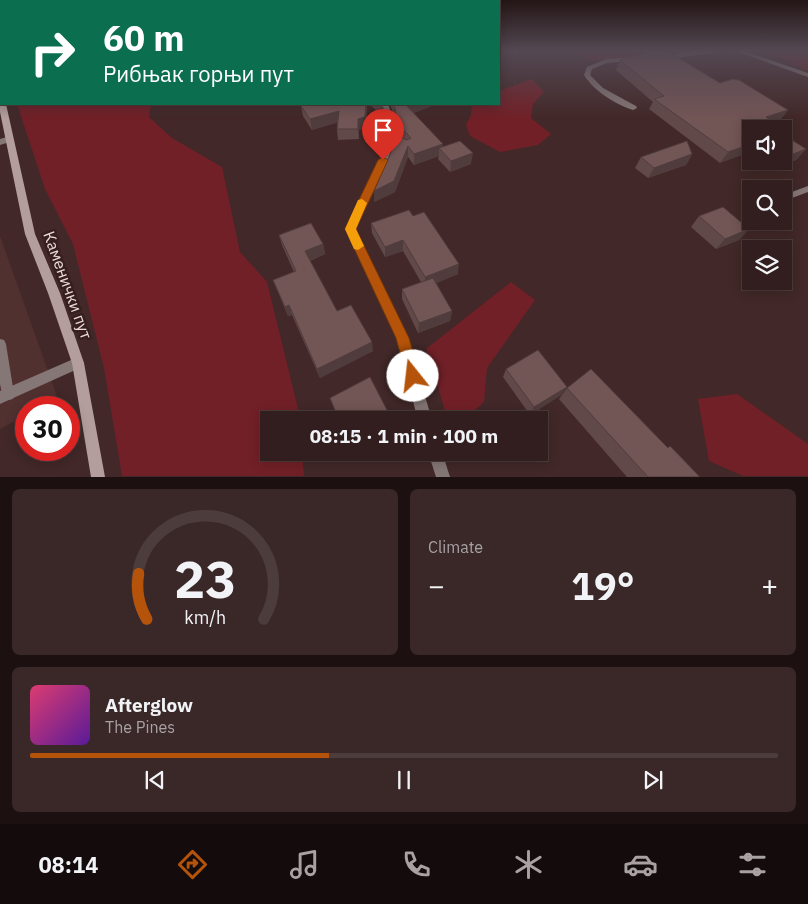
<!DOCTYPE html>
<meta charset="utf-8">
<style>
:root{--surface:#321e1e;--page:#3a2727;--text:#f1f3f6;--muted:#a8a2a4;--line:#4d3c3c;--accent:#b45309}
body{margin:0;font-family:"IBM Plex Sans",sans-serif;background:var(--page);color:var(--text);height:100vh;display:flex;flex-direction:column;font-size:19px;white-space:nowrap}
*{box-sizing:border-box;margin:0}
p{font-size:16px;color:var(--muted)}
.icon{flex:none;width:28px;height:28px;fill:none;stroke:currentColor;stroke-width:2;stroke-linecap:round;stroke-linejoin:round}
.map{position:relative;height:477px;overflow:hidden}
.side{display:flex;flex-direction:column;gap:12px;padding:12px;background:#1c1010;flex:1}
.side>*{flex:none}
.hud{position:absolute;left:0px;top:0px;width:500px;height:105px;box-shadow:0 2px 12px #0003,0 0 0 1px var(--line);background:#0b6e4f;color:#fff;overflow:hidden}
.fabs{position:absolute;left:742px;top:120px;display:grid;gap:10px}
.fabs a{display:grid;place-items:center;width:50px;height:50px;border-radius:0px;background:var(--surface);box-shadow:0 2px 12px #0003,0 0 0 1px var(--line);font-size:25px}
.speed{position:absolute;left:15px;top:396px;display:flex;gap:10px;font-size:25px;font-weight:700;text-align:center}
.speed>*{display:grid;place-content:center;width:65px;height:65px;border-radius:50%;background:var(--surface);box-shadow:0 2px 12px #0003,0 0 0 1px var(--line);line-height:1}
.speed .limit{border:8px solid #d22;background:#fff;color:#111}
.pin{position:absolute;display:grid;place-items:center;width:42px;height:42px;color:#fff;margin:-51px -21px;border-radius:50% 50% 50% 0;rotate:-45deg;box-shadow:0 0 5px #0007}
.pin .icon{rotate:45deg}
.me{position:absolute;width:55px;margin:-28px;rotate:344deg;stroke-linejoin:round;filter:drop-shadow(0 0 4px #0008)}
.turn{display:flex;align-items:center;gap:18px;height:105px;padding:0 20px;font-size:22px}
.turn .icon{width:65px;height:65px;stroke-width:2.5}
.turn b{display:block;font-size:35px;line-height:42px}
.big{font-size:38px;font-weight:700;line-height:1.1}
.side .card{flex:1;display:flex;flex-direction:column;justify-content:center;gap:8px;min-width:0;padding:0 18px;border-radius:8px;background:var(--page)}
.side .dial{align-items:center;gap:0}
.dial svg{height:130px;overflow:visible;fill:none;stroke:var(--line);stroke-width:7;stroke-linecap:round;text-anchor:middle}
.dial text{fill:var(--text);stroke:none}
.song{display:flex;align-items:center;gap:15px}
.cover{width:60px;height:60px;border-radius:8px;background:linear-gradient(135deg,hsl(340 70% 55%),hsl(270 70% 35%))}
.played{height:5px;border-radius:2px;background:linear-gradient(90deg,var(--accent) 40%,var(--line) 40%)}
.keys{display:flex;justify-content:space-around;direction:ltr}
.heat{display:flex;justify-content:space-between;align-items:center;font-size:28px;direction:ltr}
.side .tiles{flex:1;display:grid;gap:12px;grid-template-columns:1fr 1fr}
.card:last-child{grid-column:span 2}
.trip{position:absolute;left:260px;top:411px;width:288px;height:50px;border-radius:0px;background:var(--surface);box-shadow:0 2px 12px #0003,0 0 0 1px var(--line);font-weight:700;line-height:50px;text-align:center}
.tabs{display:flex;height:80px;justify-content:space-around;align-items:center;background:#140c0c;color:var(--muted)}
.tabs .icon{width:35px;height:35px}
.tabs .on{color:var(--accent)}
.tabs b{font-size:22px;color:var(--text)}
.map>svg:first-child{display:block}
.built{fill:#513030}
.green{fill:#712027}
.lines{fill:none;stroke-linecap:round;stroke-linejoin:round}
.lane{fill:#857776;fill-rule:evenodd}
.street{fill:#857776;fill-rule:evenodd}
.secondary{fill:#b49e9d;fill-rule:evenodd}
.wall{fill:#624949}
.shaded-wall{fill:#503c3c}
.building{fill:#725555;stroke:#503c3c}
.route{fill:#b45309;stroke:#753606}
.slow{fill:#f59e0b}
.labels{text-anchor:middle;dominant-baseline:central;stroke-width:5;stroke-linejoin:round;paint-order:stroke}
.street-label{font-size:16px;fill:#ebdad9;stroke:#371f1f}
</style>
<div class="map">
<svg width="808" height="477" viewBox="0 0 808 477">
<rect width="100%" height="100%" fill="#422828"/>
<polygon class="built" points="0,236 58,399 41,407 26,408 26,415 0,429"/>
<g class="green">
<polygon points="566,51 653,51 659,55 592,61"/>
<polygon points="766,51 799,51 808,55 808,71"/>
<polygon points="532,79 544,92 533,104 531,118 551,134 538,145 500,152 470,136 466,125 471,115 472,104 499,104 499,91"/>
<polygon points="17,104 151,104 149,117 172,138 222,167 240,252 267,282 300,417 300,420 269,420 269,452 302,453 304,476 122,476 104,368 73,244 45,189"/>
<polygon points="511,282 535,300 487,368 484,402 464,420 448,420 426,349"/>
<polygon points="737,394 808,444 808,476 743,476 709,461 698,399"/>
</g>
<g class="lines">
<g class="lane">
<polygon points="699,51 719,51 716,53 663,59 660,57 663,55"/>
<path d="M633 57 636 59 635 60 607 63 592 69 590 75 603 88 636 106 637 108 633 110C615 104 594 91 584 75L587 67 606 59Z"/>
<polygon points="10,136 13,137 13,141 0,145 0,139"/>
<polygon points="808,186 808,192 792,198 787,195 789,193"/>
<polygon points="0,339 4,340 6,344 14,394 13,399 8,400 3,399 0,384"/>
</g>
<g class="street">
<polygon points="735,51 744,51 808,73 808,77"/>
<path d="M380 104H388C389 108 392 114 393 119 401 153 368 198 355 229L408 338 432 420H418L396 338 345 229C359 198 392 154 386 119 385 114 382 109 380 104Z"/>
<polygon points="78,357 82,359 84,363 82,367 0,404 0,391"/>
<polygon points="428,452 442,452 450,477 436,477"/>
</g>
<polygon class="secondary" points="0,102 6,104 35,234 60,293 84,363 105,477 91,477 72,363 48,293 25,234 0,112"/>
</g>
<g class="wall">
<polygon points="644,51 720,83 788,110 780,120 774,122 773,128 720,163 649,109 653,102 616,70 620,60 643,54"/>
<polygon points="308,104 367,104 366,128 359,130 359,139 338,140 337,129 338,122 312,130 303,116 301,106"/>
<polygon points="370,104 382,104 384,109 384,119"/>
<polygon points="390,104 437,104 413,113 442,147 471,164 450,172 438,159 439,156 414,165 408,157 395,192 374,202 400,137 396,133 395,119"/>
<polygon points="784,135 806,149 796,160 779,167 772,161 784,161"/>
<polygon points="692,154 686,165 648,178 635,168 641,157"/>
<polygon points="413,216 458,274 436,283 452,311 450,321 418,333 402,299 402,289 421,282 403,251 385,257 372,233 371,223"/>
<polygon points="699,216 749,229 739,240 716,249 691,227"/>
<polygon points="279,235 323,244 325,254 310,261 337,311 373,351 320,378 292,315 288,316 273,280 294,272 282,245"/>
<polygon points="506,369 567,387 561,395 530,415 503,377"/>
<polygon points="567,388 668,448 670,446 699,477 627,477 559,399"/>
</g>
<g class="shaded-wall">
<polygon points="366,104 367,104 366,128 359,130 359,139 358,129 358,119"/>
<polygon points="410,104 437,104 406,116 406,105"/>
<polygon points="788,110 780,120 758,128 766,117"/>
<polygon points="339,111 340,122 312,130 310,119"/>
<polygon points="776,123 772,129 769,126"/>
<polygon points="443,144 442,151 439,148 439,156 414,165 414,154"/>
<polygon points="751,144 751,152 720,163 728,152"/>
<polygon points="408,146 408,157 395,192 374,202 374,191"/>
<polygon points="806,149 796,160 779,167 788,156"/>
<polygon points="473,153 471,164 450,172 451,161"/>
<polygon points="692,154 686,165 648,178 654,168"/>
<polygon points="749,229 739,240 716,249 725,239"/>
<polygon points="403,240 403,251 385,257 385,247"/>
<polygon points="323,244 325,254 308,261 305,251"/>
<polygon points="459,264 458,274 425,288 425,277"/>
<polygon points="289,305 292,315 288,316 285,307"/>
<polygon points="452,311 450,321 418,333 419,323"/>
<polygon points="372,342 373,351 320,378 317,369"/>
<polygon points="567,387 561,395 530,415 534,407"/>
<polygon points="389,414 390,420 378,420"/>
</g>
<g class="building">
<polygon points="644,51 667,51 720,83 733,79 739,80 788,110 766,117 776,123 769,126 774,129 751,129 751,144 728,152 654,99 664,96 620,60 646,53"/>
<polygon points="308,104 366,104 365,117 358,119 358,129 337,129 339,111 310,119 301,106"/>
<polygon points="393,104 410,104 406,105 443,144 414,154 408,146 394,181 374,191 398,136 407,140 411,138 396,122 395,108"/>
<polygon points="784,135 806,149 788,156 784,152"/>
<polygon points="460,141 473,153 451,161 439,148"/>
<polygon points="687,141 692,154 654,168 641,157"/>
<polygon points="723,207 749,229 725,239 699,216"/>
<polygon points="409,210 413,216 424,212 459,264 425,277 403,240 385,247 371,223"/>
<polygon points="311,223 323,244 305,251 337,311 351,305 372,342 317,369 289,305 285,307 273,280 296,271 279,235"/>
<polygon points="433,278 452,311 419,323 402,289"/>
<polygon points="538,350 567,387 534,407 506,369"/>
<polygon points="591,369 668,448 670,446 699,476 699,477 648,477 567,388"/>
<polygon points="370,377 389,414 378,420 339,420 330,398"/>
</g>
<linearGradient id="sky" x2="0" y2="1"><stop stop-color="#241616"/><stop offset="0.43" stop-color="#544853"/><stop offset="1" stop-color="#544853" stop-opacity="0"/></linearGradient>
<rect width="808" height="118" fill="url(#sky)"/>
<polygon class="route" points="383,157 388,160 356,229 409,338 420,376 418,381 413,383 408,381 396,338 345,229 378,160"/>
<polygon class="slow" points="362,199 367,203 356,229 364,246 358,250 354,249 345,229 358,200"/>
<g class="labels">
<g class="street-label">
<text transform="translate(68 285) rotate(70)">Каменички пут</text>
</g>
</g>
</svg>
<div class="fabs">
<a><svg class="icon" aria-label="sound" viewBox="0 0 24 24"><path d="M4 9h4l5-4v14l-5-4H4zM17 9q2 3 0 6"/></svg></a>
<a><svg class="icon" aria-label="search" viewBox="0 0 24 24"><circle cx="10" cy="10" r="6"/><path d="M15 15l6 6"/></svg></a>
<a><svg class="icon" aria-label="layers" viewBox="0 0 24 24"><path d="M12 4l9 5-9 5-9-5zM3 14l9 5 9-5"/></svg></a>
</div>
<div class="speed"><div class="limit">30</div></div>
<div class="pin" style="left:383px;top:160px;background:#d93025"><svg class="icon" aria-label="arrive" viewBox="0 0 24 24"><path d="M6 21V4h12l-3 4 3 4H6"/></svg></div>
<svg class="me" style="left:413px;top:376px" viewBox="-20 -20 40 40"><circle r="19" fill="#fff"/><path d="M0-13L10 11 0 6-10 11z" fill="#b45309"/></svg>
<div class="trip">08:15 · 1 min · 100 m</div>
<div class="hud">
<div class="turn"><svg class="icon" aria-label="right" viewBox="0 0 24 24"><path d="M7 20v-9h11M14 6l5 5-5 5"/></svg><div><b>60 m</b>Рибњак горњи пут</div></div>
</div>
</div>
<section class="side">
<div class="tiles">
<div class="card dial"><svg viewBox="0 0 100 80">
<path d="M14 69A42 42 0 1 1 86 69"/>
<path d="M14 69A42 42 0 0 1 9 41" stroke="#b45309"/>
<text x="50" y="56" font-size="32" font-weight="700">23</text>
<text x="50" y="72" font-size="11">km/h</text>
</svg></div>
<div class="card"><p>Climate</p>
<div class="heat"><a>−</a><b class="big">19°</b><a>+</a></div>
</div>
<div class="card">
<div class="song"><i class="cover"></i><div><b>Afterglow</b><p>The Pines</p></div></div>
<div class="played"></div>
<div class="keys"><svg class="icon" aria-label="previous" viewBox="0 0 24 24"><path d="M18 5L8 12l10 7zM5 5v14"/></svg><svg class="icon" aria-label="pause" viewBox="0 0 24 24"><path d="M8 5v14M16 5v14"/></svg><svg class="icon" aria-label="next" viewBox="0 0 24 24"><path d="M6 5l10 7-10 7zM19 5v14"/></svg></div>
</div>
</div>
</section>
<nav class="tabs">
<b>08:14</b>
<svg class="icon on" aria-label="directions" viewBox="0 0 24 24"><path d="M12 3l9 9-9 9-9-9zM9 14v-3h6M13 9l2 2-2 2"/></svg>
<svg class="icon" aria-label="music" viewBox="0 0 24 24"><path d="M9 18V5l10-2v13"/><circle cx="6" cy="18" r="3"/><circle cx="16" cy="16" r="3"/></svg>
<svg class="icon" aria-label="phone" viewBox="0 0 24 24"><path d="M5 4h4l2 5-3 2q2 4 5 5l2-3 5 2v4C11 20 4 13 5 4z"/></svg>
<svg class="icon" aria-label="climate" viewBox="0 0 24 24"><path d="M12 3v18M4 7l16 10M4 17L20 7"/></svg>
<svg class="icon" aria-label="car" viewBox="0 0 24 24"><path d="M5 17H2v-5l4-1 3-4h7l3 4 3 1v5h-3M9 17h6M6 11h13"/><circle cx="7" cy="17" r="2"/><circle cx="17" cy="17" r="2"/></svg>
<svg class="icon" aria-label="filters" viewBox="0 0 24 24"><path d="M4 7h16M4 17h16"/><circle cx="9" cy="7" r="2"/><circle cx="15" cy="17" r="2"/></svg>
</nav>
